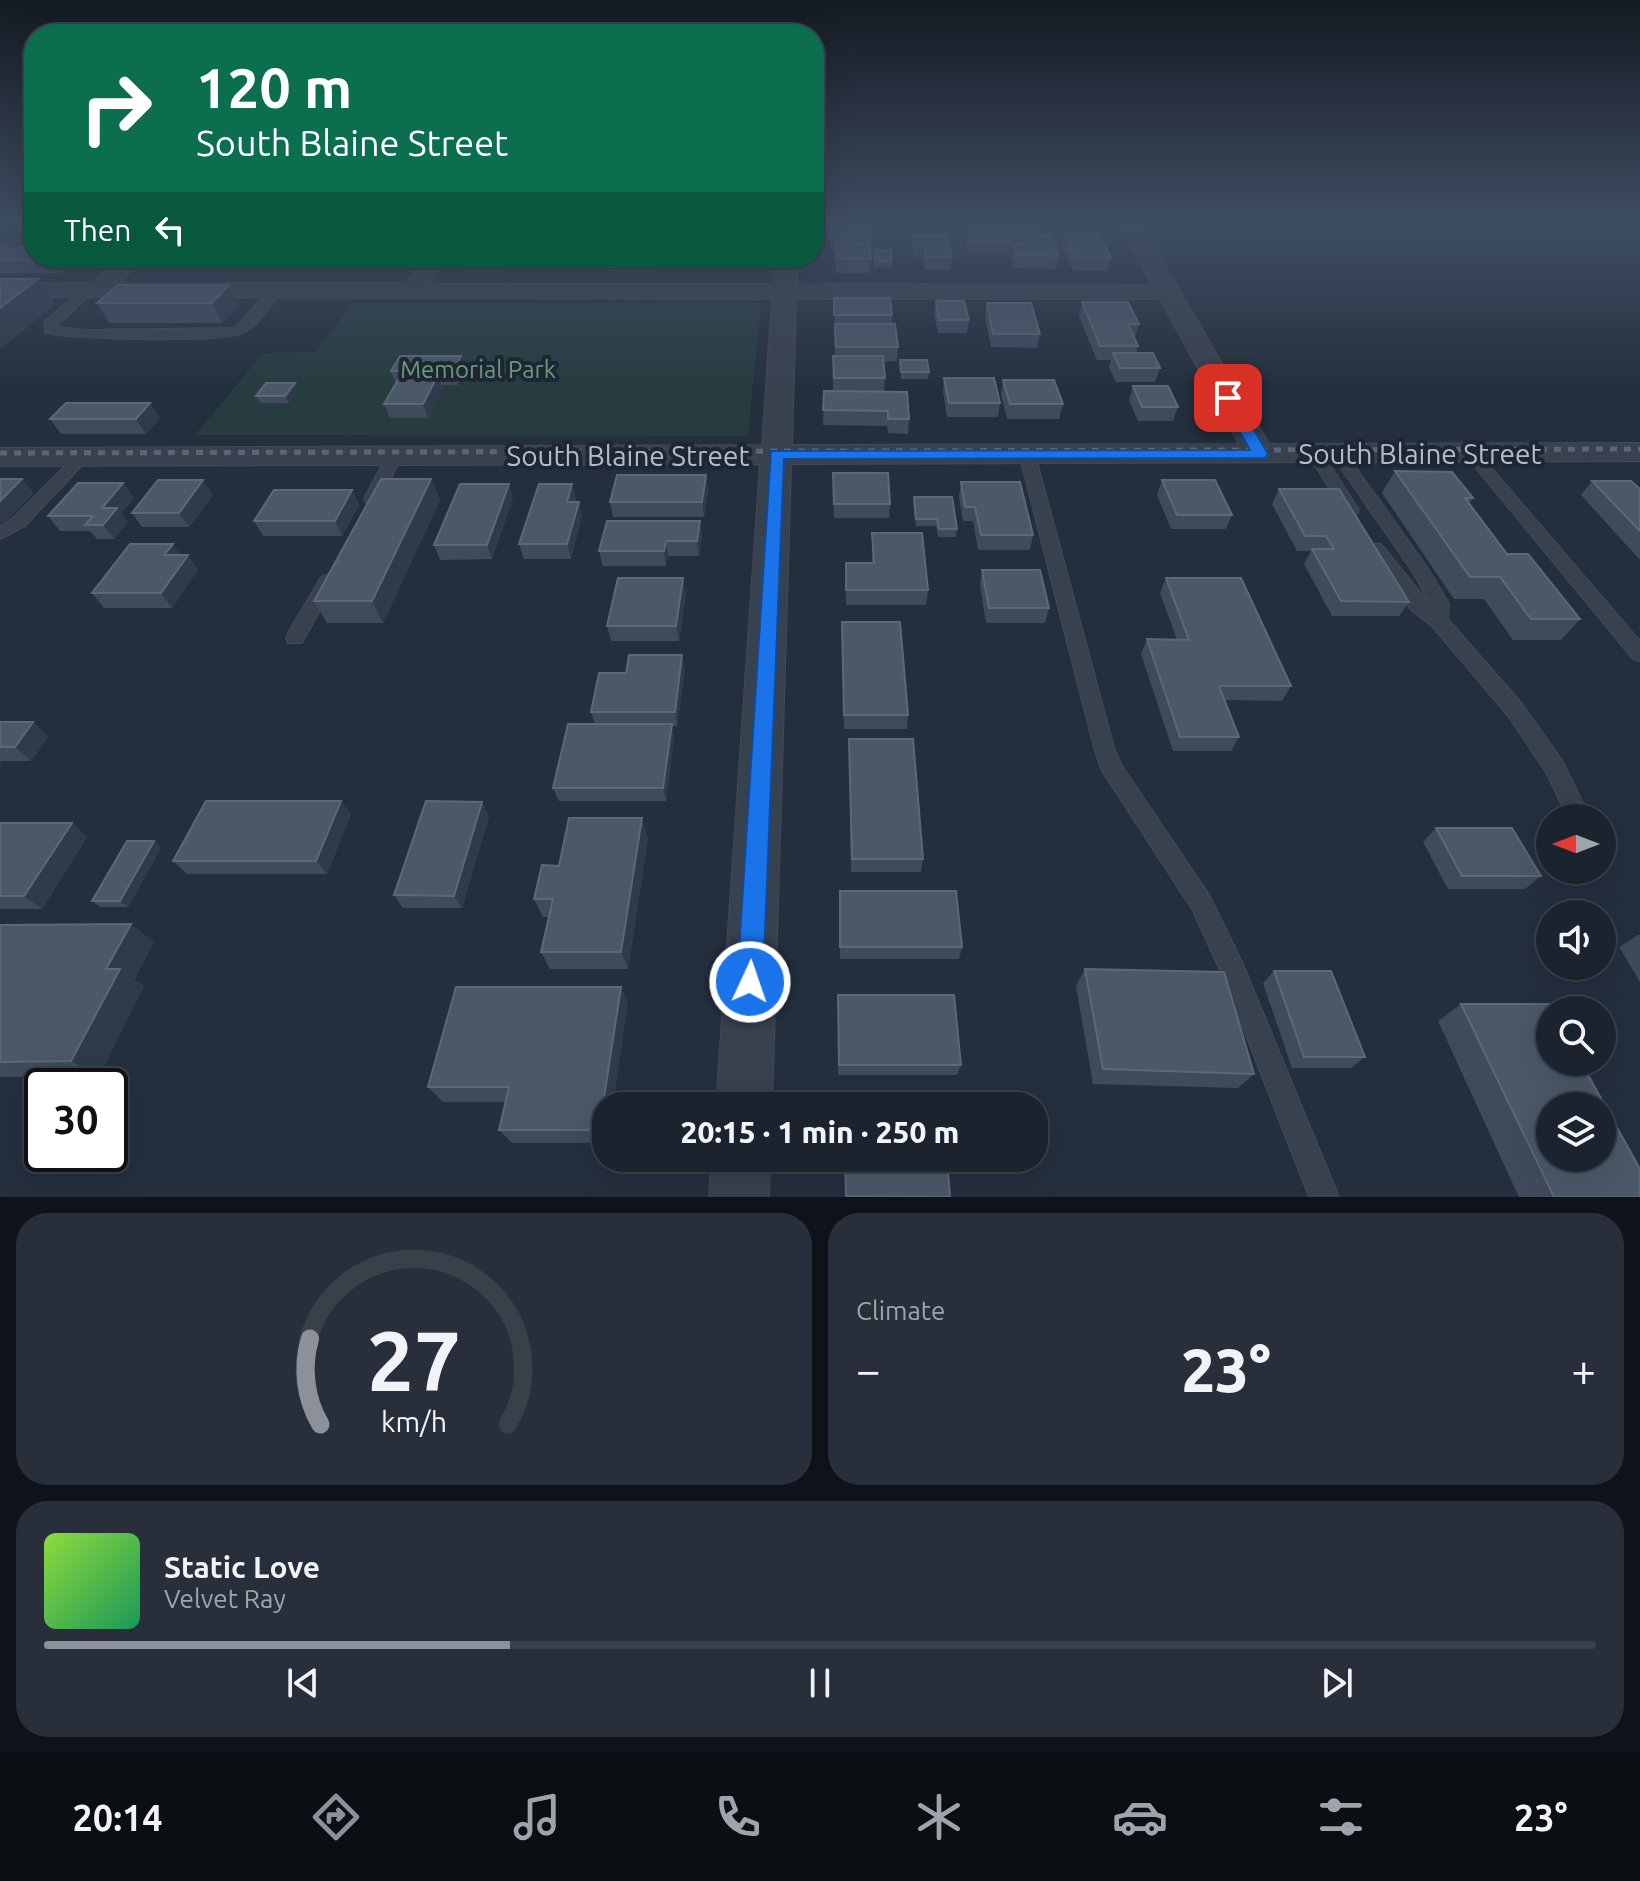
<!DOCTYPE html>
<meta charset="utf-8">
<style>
:root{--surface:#1b232e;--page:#282f3a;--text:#f1f3f6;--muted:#a0a4aa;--line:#39404a;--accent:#8c9099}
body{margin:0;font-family:Ubuntu,sans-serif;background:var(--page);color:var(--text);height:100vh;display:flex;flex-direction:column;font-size:30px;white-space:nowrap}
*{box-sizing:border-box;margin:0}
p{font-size:26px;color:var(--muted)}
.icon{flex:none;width:44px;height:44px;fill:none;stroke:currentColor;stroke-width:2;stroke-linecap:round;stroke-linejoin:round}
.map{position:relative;height:1197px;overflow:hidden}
.side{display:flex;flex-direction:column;gap:16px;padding:16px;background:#0f1319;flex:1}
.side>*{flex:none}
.hud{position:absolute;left:24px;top:24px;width:800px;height:244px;border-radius:32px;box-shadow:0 8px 32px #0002,0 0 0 2px var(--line);background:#0b6e4f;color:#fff;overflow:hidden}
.needle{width:52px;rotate:270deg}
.tools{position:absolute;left:1536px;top:804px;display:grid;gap:16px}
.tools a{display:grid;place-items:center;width:80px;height:80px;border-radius:50%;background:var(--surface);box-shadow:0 8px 32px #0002,0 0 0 2px var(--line);font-size:40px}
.speed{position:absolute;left:24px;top:1068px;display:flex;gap:16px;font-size:40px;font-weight:700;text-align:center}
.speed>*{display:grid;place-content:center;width:104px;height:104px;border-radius:50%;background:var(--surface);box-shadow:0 8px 32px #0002,0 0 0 2px var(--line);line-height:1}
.speed .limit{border:4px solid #111;border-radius:12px;background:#fff;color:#111}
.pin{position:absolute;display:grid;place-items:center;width:68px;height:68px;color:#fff;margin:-34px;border-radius:16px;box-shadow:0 4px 12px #0006}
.me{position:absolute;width:88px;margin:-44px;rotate:3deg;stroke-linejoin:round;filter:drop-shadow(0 0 6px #0008)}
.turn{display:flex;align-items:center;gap:28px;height:168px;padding:0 40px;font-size:36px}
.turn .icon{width:104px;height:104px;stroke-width:2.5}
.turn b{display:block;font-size:56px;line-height:68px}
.then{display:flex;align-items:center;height:76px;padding:0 40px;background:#0003;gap:16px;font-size:30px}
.big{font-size:60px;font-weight:800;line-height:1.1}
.side .card{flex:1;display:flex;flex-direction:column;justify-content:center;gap:12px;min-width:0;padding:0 28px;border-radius:32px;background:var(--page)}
.side .dial{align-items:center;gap:0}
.dial svg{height:208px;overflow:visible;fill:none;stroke:var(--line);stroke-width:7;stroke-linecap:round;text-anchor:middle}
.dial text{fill:var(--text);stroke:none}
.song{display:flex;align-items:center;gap:24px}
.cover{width:96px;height:96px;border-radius:12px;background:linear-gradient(135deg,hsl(90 70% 55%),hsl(150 70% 35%))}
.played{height:8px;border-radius:4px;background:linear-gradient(90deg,var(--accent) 30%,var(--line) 30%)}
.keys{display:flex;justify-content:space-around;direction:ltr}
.heat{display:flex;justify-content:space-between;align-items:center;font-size:44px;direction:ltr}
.side .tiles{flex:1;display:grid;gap:16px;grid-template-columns:1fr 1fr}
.card:last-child{grid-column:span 2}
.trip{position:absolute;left:592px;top:1092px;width:456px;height:80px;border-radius:32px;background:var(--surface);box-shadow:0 8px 32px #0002,0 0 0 2px var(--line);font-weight:800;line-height:80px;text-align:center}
.dock{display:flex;height:128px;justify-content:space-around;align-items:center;background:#0b0e12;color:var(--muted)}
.dock .icon{width:56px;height:56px}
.dock .active{color:var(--accent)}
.dock b{font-size:36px;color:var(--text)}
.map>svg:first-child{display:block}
.green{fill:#263c3f}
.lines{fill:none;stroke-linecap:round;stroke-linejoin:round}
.service-casing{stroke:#414a57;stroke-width:2}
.minor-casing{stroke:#414a57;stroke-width:2}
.service{fill:#38414e;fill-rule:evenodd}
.minor{fill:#38414e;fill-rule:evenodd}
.rail{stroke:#5a6575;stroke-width:5;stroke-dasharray:7 7;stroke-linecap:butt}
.wall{fill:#3f4b5c}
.shaded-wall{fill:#2f3b4b}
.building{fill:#4b5868;stroke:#5c6777;stroke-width:2;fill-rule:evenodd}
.route{fill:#1a73e8;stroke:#114b97;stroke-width:2}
.labels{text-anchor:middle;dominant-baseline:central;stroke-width:8;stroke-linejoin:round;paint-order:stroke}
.far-park-label{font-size:24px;fill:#6b9a76;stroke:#1d2633}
.street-label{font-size:28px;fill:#b4bcc9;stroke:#1d2633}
</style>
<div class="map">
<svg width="1640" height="1197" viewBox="0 0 1640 1197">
<rect width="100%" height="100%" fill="#242f3e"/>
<polygon class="green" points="354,302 761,303 748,436 195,435 263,353 316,352"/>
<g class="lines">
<g class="service-casing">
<g id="service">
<polygon points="29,224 34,224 34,230 0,253 0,245"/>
<polygon points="360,258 440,258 441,259 435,262 365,262"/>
<path d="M87 286 93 290 91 293 56 327 86 330 235 328 272 287 282 290C272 303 260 324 245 332 225 344 73 339 45 333V321Z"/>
<polygon points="1471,448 1476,450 1640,641 1640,661 1633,659 1466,456 1466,450"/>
<polygon points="1027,449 1035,454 1115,751 1122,766 1208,893 1243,964 1339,1197 1309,1197 1224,979 1192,909 1102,771 1095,751 1019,454"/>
<polygon points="1316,449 1321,451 1359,510 1357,514 1345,514 1343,510 1308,454"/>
<polygon points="1339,449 1344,451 1427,567 1449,604 1448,619 1523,705 1563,762 1590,818 1568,818 1547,774 1509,717 1432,626 1412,611 1369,552 1366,548 1369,544 1381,544 1431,606 1414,574 1331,454"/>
<polygon points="395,450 403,455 380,499 378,503 366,503 364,499 387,455"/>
<polygon points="83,451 91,456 88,459 25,526 0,539 0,526 13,518 78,453"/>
<polygon points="327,575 336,581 302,643 288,643 286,638 288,633 321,577"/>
</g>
</g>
<g class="minor-casing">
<g id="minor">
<path d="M1119 224H1141L1269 444 1640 443V461L791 464 772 1106H716L760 464 0 466V448L762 445 772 299 0 297V283H91L120 258H145L119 283H406L424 258H446L430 284H773L775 258H797V284L1152 285ZM796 299H1160L1239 444 792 445Z"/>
<polygon points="712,1158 770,1158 769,1197 709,1197"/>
</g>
</g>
<use href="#service" class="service"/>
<use href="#minor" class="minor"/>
<polyline class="rail" points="0,453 1640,449"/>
</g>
<g class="wall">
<polygon points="34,224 34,239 28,239 20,226"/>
<polygon points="831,224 874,224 874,231 872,231 871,250 870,250 870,273 836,273 836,250 830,250"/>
<polygon points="967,227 1012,241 1009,254 969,254 965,240"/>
<polygon points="1012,227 1039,235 1059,256 1056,269 1015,268 1011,257 1013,244 1014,244 1011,234"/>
<polygon points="1065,234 1111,258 1107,271 1073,271 1062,246"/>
<polygon points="913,235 952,257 950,270 925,270 923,258 914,258 912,248"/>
<polygon points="34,243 34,258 74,258 76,261 62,273 0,273 0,248 34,248 32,245"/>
<polygon points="874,250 892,261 892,267 874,267"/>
<polygon points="460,258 512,258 513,260 507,271 464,271"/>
<polygon points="552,258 597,258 593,270 554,270"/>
<polygon points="608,258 657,258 654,271 611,271"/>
<polygon points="229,285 239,305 222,323 110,323 97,303"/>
<polygon points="936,301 969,320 967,333 938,333 934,314"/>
<polygon points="1082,302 1139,324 1135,337 1134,337 1138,346 1136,353 1160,368 1155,382 1116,382 1109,367 1111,360 1097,360 1079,316"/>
<polygon points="987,303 1040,334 1037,348 991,347 985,316"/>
<polygon points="834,311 892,315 892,324 898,347 897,361 883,361 885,378 884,392 909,419 908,434 888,433 887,426 823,425 824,391 833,391 833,356 835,356"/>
<polygon points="900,360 929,372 928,379 901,379"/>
<polygon points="465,370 458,385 442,385 443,390 428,418 390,418 384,404 396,384 391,371"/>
<polygon points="944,378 1000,403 998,417 947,417 943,392"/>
<polygon points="1003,380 1063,404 1059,419 1007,419 1001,394"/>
<polygon points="295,383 298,390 289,403 260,403 256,396"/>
<polygon points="1133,386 1178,407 1173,421 1138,421 1129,400"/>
<polygon points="150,403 160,418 146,434 61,434 50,419"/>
<polygon points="1395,471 1473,498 1469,504 1507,554 1580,619 1561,640 1513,640 1484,599 1454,599 1382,493"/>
<polygon points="833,473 890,504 889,518 834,518"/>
<polygon points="706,475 708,490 704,517 613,517 610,502"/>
<polygon points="431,479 440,500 383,623 327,623 314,601"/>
<polygon points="1162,480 1232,515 1226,529 1171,529 1157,495"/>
<polygon points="1592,481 1640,489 1640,560 1581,495"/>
<polygon points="961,482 1033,535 1030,550 978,550 973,521 963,521 959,497"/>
<polygon points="123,483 134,498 121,513 128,522 114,539 97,539 90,531 60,531 48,516"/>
<polygon points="1279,489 1409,602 1399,616 1332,616 1304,564 1311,551 1297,551 1272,504"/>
<polygon points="352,490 359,505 342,536 263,536 254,521"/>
<polygon points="213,495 189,527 142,527 132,513"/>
<polygon points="914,497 957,529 956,537 938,537 936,526 916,526 913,504"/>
<polygon points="513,498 492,559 440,560 434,545"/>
<polygon points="576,498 575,502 582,516 571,559 524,559 519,544"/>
<polygon points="872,533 928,590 926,605 846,605 846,563 872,563"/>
<polygon points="702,535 699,556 668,556 666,566 603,566 599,551"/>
<polygon points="181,555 188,555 198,570 172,608 104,608 92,593"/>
<polygon points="982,570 1049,608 1045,623 986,623 980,585"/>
<polygon points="1166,578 1291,686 1282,701 1225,700 1239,737 1231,751 1173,751 1141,654 1147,639 1177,640 1160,593"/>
<polygon points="686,593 679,641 611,641 607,626"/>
<polygon points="842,622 908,715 907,729 844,729"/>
<polygon points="685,669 677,726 672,726 674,738 666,801 559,801 553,788 595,724 591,712 626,673"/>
<polygon points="0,722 48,736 31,761 1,761 0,763"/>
<polygon points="849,739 923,859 921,872 851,872"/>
<polygon points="482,802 489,816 462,908 403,908 394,895"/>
<polygon points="351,814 327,874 187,874 173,861"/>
<polygon points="0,823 72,823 87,837 42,909 0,909"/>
<polygon points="1436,828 1541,876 1525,889 1448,889 1423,842"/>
<polygon points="648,838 628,969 550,969 541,952 549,917 543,917 534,899 559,866"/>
<polygon points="154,841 161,848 128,907 100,907 92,901"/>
<polygon points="840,891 962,947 959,959 840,959"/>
<polygon points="0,925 154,942 134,980 144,986 99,1076 0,1077"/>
<polygon points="1638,935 1640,935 1640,982 1619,947"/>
<polygon points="1085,969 1254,1074 1238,1088 1093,1084 1076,986"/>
<polygon points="1274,971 1365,1057 1351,1068 1292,1068 1263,983"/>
<polygon points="628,1003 606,1106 606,1143 512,1143 499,1130 506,1102 443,1102 428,1087"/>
<polygon points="1461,1004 1640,1197 1519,1197 1438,1021"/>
<polygon points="838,1006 961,1065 957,1075 838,1075"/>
</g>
<g class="shaded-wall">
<polygon points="56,258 74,258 76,261 62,273 53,260"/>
<polygon points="504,258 512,258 513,260 507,271"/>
<polygon points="590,258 597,258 593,270"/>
<polygon points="652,258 657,258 654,271"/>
<polygon points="38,279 55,304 0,350 0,308"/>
<polygon points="229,285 239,305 222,323 212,303"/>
<polygon points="461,356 465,370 458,385 453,371"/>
<polygon points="438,375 443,390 428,418 423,404"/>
<polygon points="295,383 298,390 289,403 285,396"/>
<polygon points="150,403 160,418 146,434 136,419"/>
<polygon points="706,475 708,490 704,517 702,502"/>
<polygon points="22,479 34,493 3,525 0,521 0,501"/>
<polygon points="431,479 440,500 383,623 372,601"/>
<polygon points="203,480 213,495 189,527 179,513"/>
<polygon points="123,483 134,498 121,513 128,522 114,539 103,525 102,508"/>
<polygon points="509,484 513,498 492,559 487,545"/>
<polygon points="572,484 576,498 570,516 567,502"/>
<polygon points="352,490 359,505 342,536 335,521"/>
<polygon points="579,502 582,516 571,559 567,544"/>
<polygon points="700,521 702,535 699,556 697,541"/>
<polygon points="666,541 668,556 666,566 664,551"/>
<polygon points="173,544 183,559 164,555"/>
<polygon points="188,555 198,570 172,608 161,593"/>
<polygon points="683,578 686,593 679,641 676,626"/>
<polygon points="682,655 685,669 677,726 675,712"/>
<polygon points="33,722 48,736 31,761 15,747"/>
<polygon points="672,724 674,738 666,801 663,788"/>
<polygon points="341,801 351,814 327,874 316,861"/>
<polygon points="482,802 489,816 462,908 454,896"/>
<polygon points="642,818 648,838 628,969 621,952"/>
<polygon points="72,823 87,837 42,909 24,896"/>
<polygon points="154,841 161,848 128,907 120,901"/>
<polygon points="131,924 154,942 134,980 144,986 99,1076 71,1061 106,969"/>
<polygon points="621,987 628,1003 613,1106 606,1106 606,1141 599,1130"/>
</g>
<g class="building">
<polygon points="23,224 34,224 34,226 20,226"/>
<polygon points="831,224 871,224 872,237 830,237"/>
<polygon points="967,227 1007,227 1012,241 970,241"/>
<polygon points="1012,227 1036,227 1039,235 1029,235 1028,238 1016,238"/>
<polygon points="1065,234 1098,234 1111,258 1076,258"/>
<polygon points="913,235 947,235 952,257 926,257 924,245 915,245"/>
<polygon points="1029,235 1051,235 1059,256 1017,255 1013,244 1032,244"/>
<polygon points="836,244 869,244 871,259 836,259"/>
<polygon points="0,248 34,248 34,258 56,258 53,260 0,260"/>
<polygon points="874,250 891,250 892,261 875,261"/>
<polygon points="0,279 38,279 0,308"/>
<polygon points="118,285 229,285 212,303 97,303"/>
<polygon points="834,298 890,298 892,315 834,315"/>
<polygon points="936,301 964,301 969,320 939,320"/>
<polygon points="1082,302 1128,302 1139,324 1128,324 1138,346 1100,346"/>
<polygon points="987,303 1031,303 1040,334 993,334"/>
<polygon points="835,324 895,324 898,347 836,347"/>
<polygon points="1113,353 1153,353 1160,368 1120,368"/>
<polygon points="400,356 461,356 453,371 391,371"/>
<polygon points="833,356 883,356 885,378 834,378"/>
<polygon points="900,360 927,360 929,372 901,372"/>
<polygon points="401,375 438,375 423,404 384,404"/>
<polygon points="944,378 994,378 1000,403 949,403"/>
<polygon points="1003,380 1054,380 1063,404 1010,404"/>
<polygon points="266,383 295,383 285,396 256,396"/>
<polygon points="1133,386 1168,386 1178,407 1142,407"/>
<polygon points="824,391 907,392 909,419 888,419 888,411 823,410"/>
<polygon points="66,403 150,403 136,419 50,419"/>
<polygon points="1395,471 1452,472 1473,498 1465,498 1507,554 1528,554 1580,619 1531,619 1500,577 1470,577"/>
<polygon points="833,473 888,473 890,504 834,504"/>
<polygon points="617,475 706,475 702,502 610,502"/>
<polygon points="0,479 22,479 0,501"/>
<polygon points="381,479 431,479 372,601 314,601"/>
<polygon points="158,480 203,480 179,513 132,513"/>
<polygon points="1162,480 1215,480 1232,515 1177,515"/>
<polygon points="1592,481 1631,481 1640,489 1640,531"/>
<polygon points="961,482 1020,482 1033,535 981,535 975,507 965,507"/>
<polygon points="78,483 123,483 102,508 117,508 103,525 85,525 93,516 48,516"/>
<polygon points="460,484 509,484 487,545 434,545"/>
<polygon points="539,484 572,484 567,502 579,502 567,544 519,544"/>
<polygon points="1279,489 1339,489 1409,602 1341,601 1312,549 1334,549 1326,536 1305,536"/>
<polygon points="274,490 352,490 335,521 254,521"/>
<polygon points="914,497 952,497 957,529 939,529 937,519 916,519"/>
<polygon points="607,521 700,521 697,541 666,541 664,551 599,551"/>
<polygon points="872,533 922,533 928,590 846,590 846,563 874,563"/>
<polygon points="130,544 173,544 164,555 188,555 161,593 92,593"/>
<polygon points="982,570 1040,570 1049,608 989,608"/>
<polygon points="618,578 683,578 676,626 607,626"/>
<polygon points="1166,578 1241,578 1291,686 1219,686 1239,737 1180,737 1147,639 1189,640"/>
<polygon points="842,622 900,622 908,715 844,715"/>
<polygon points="629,655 682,655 675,712 591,712 599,673 626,673"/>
<polygon points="0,722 33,722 15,747 0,747"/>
<polygon points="568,724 672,724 663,788 553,788"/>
<polygon points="849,739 913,739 923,859 852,859"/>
<polygon points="206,801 341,801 316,861 173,861"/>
<polygon points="426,801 482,802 454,896 394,895"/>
<polygon points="569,818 642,818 621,952 541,952 553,899 534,899 542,865 559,866"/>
<polygon points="0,823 72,823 24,896 0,896"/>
<polygon points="1436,828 1512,828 1541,876 1462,876"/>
<polygon points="127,841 154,841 120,901 92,901"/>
<polygon points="840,891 956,891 962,947 840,947"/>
<polygon points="131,924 106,969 120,969 71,1061 0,1062 0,925"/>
<polygon points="1085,969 1224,972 1254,1074 1103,1069"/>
<polygon points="1274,971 1331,971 1365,1057 1304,1057"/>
<polygon points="456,987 621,987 599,1130 499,1130 509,1087 428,1087"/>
<polygon points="838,995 954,995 961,1065 839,1065"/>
<path d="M1461 1004H1550L1553 1010H1550V1062H1581L1640 1169V1197H1554ZM1550 1106H1602V1158H1550Z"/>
<polygon points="845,1158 947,1158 950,1197 846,1196"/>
</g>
<linearGradient id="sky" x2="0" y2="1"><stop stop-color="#141a22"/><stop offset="0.57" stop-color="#3f4d63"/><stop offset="1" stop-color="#3f4d63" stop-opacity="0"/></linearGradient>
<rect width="1640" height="391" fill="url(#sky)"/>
<polygon class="route" points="1228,394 1235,398 1268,454 1265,458 784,459 763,982 759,991 750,995 741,991 737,982 771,451 1250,450 1221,398"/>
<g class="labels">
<g class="far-park-label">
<text x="478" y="369">Memorial Park</text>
</g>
<g class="street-label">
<text x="1420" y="453">South Blaine Street</text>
<text x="628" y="455">South Blaine Street</text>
</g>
</g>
</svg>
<div class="tools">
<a><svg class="needle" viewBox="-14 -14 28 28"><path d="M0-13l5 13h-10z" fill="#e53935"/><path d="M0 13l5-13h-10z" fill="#a0a4aa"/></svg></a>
<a><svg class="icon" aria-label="sound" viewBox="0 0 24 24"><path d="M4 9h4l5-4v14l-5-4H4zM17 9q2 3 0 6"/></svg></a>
<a><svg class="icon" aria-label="search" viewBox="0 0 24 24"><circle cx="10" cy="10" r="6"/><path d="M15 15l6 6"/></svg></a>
<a><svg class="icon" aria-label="layers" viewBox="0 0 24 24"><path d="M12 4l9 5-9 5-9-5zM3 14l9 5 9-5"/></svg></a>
</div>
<div class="speed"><div class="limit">30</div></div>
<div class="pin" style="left:1228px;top:398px;background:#d93025"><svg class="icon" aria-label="arrive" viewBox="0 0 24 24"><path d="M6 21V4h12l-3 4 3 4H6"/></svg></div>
<svg class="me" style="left:750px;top:982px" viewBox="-20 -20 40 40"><circle r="17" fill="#1a73e8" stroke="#fff" stroke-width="3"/><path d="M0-11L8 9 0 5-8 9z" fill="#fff"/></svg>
<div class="trip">20:15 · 1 min · 250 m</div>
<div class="hud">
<div class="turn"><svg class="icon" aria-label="right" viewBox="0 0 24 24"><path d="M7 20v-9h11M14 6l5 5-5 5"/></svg><div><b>120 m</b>South Blaine Street</div></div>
<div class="then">Then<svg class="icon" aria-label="left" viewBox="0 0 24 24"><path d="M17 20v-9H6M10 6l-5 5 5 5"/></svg></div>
</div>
</div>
<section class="side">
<div class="tiles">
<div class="card dial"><svg viewBox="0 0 100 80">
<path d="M14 69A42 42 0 1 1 86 69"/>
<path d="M14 69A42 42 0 0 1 10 36" stroke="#8c9099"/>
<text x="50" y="56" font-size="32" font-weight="700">27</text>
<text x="50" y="72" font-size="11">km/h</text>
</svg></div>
<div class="card"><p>Climate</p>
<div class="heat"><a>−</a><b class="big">23°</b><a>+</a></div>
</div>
<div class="card">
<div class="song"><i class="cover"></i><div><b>Static Love</b><p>Velvet Ray</p></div></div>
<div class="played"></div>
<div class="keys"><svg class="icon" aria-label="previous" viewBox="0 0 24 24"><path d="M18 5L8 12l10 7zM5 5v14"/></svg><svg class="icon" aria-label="pause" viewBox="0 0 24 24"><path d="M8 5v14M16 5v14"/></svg><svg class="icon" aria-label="next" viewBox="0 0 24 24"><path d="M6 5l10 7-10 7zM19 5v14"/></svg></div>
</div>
</div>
</section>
<nav class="dock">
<b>20:14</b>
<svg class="icon active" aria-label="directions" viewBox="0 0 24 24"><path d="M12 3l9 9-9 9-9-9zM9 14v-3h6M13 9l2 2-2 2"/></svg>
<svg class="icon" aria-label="music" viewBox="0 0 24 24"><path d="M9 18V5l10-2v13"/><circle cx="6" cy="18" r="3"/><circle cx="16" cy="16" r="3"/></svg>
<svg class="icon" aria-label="phone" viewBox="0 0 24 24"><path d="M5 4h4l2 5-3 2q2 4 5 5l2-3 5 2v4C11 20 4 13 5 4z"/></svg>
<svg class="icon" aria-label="climate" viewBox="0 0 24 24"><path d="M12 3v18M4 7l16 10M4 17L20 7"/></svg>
<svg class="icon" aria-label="car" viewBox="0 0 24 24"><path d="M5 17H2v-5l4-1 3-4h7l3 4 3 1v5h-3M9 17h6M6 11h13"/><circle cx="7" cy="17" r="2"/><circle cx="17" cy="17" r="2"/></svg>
<svg class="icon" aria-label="filters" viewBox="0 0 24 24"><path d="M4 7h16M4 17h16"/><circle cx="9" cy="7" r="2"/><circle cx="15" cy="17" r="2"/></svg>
<b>23°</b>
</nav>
